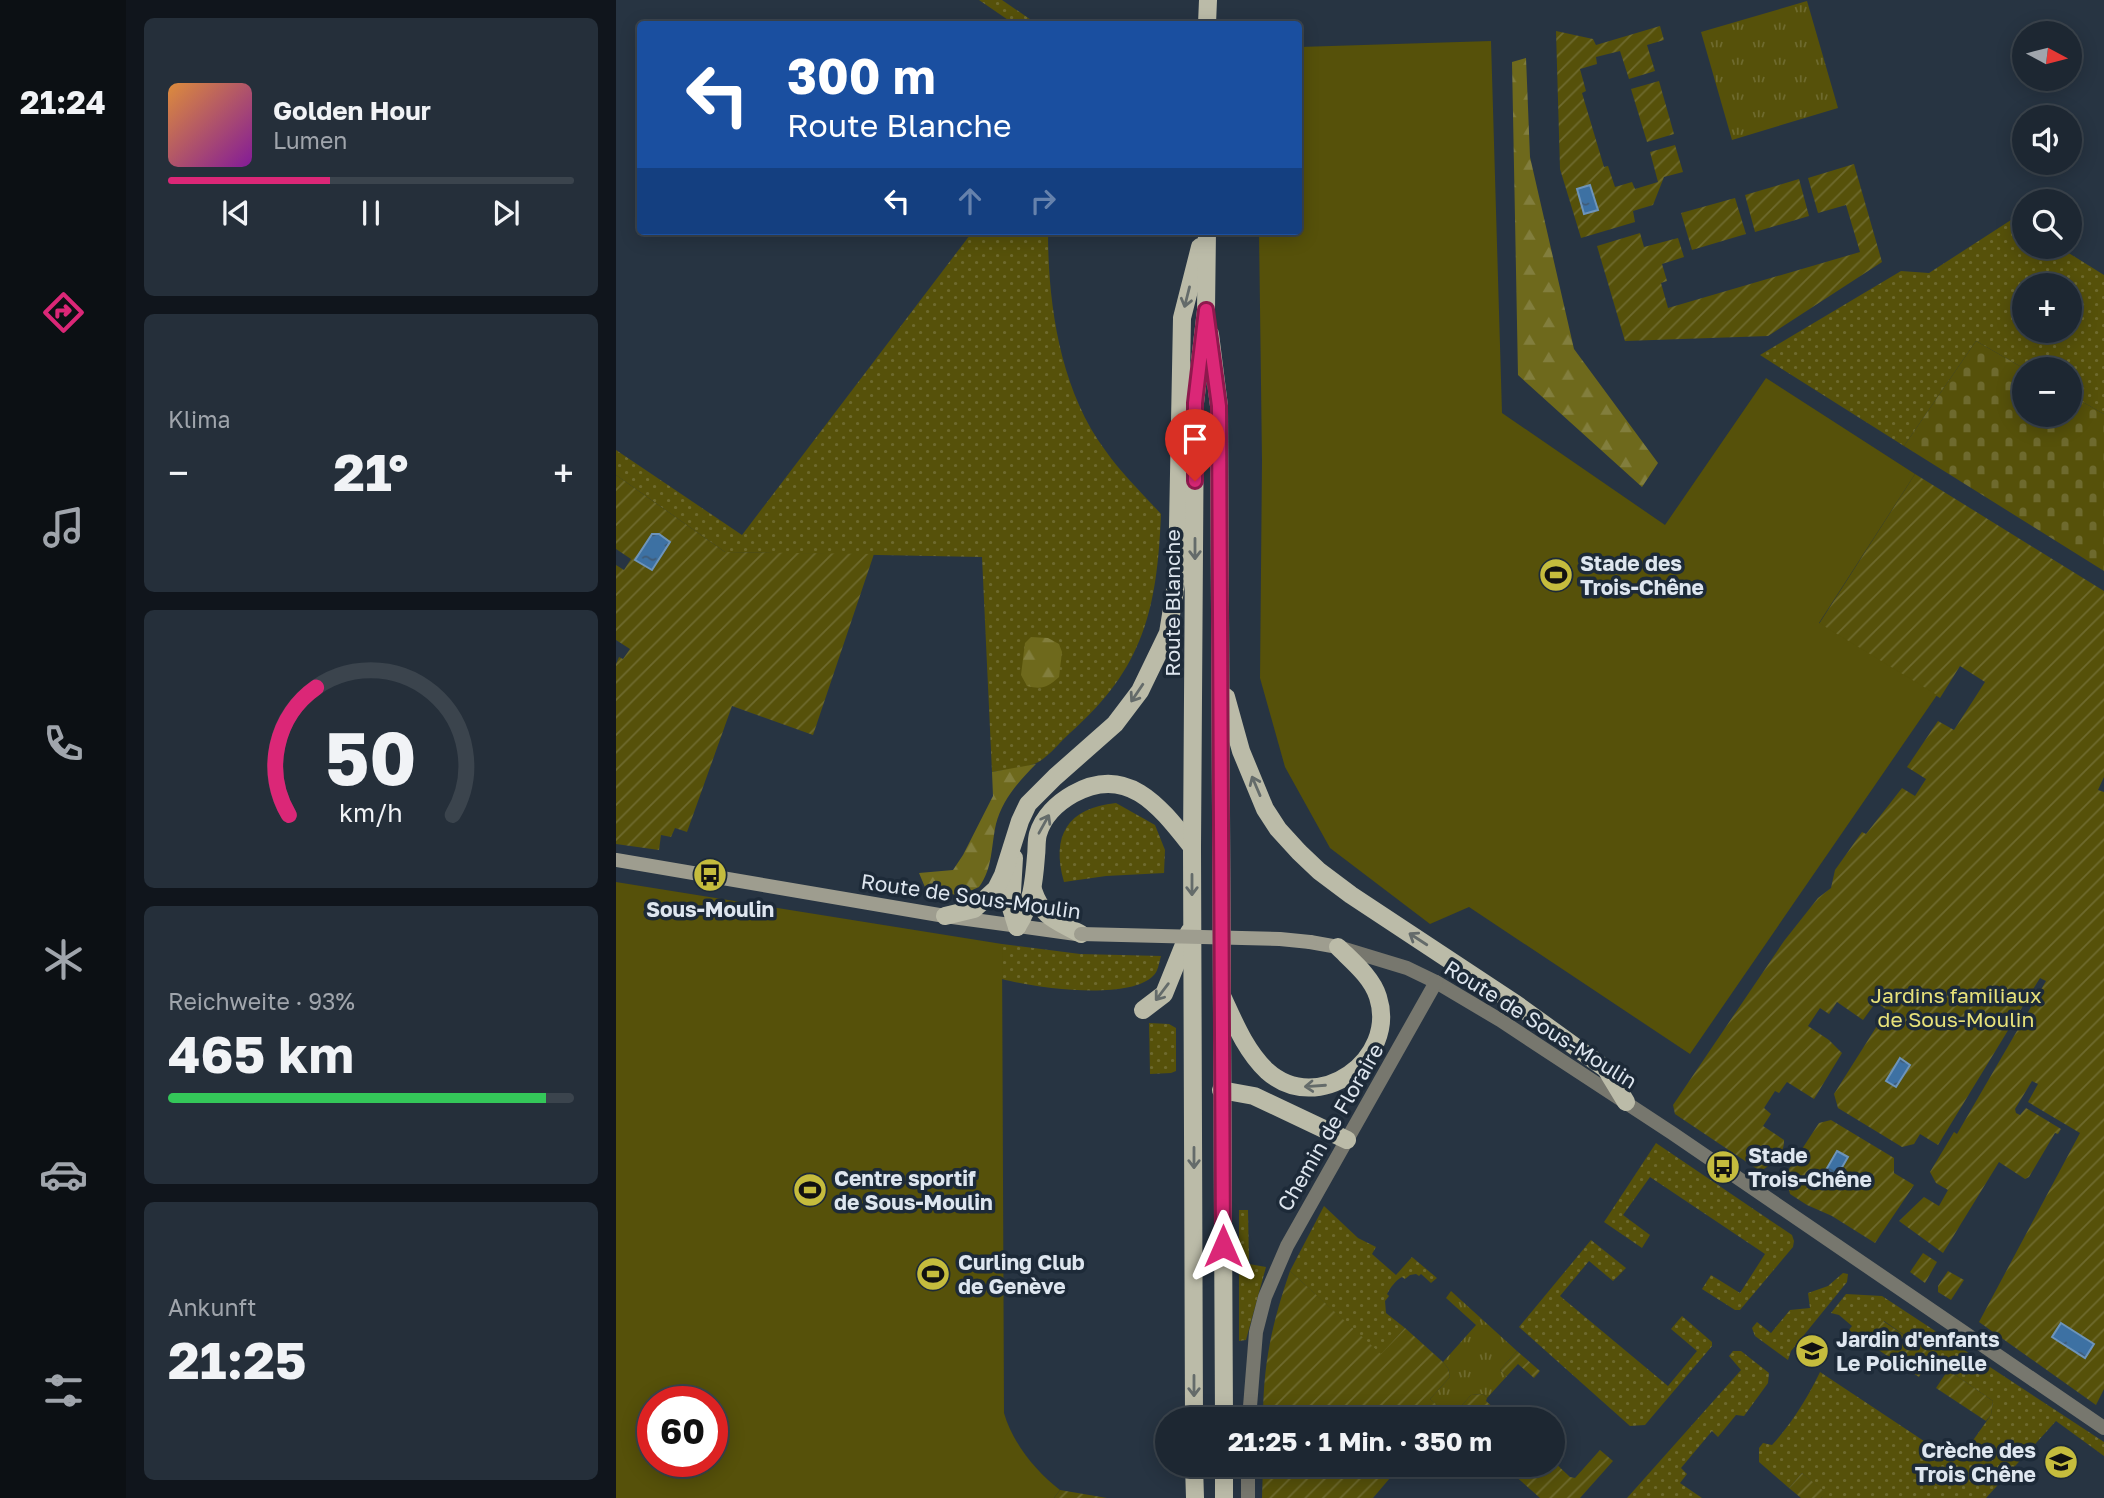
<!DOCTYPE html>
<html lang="de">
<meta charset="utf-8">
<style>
:root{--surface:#1d2732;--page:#252f3a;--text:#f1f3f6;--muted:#a0a5ac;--line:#3b444d;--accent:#db2777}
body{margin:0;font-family:"Golos Text",sans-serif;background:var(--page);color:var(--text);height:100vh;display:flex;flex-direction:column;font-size:26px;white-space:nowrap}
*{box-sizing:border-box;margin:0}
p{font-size:23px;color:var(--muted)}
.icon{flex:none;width:38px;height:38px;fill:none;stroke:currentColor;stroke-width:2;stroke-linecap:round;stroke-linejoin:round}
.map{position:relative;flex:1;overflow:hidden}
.side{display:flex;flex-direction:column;gap:18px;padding:18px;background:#10151c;width:490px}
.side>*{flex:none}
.banner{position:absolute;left:21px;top:21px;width:665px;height:214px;border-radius:7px;box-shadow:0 4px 18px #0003,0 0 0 2px var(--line);background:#1a4fa0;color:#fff;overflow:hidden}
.needle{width:46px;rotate:97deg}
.tools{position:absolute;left:1396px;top:21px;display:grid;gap:14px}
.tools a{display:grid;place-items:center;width:70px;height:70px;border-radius:50%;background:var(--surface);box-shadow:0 4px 18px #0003,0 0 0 2px var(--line);font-size:35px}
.speed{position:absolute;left:21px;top:1386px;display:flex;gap:14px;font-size:35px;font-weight:700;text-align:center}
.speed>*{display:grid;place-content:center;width:91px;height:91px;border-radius:50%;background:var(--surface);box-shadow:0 4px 18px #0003,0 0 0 2px var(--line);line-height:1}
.speed .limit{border:10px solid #d22;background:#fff;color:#111}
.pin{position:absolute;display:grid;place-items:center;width:60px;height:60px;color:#fff;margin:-72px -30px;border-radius:50% 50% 50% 0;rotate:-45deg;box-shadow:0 0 7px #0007}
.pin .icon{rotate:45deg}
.me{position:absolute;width:77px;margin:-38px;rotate:0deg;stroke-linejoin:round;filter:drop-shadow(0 0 5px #0008)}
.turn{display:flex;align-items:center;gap:24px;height:147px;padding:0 35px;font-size:32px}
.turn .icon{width:91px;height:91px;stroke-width:2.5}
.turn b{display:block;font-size:49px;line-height:60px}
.lanes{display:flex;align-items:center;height:66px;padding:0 35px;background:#0003;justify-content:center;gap:35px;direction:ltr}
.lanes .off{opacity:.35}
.big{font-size:52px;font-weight:700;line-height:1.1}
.side .widget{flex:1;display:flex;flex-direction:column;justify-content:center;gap:10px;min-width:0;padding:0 24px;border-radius:10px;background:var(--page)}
.side .dial{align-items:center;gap:0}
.dial svg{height:182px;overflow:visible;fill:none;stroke:var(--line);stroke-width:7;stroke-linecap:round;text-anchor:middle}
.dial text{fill:var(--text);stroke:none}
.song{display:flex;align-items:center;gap:21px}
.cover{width:84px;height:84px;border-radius:10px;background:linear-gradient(135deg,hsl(30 70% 55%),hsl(290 70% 35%))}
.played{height:7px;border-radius:4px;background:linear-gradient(90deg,var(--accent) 40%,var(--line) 40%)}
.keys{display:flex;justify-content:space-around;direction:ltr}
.heat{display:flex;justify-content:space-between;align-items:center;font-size:38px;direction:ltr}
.charge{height:10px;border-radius:5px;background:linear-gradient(90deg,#34c759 93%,var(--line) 0)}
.trip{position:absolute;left:539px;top:1407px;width:410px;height:70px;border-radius:35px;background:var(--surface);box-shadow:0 4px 18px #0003,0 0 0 2px var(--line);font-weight:700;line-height:70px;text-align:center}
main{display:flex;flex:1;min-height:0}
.tabs{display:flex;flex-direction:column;width:126px;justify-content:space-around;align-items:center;background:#0c1014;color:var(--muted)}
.tabs .icon{width:49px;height:49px}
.tabs .on{color:var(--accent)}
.tabs b{font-size:32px;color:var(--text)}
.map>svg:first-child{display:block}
.grass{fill:url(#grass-dots);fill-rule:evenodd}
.forest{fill:url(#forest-firs)}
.cemetery{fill:url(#cemetery-stones)}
.park{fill:url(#park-tufts)}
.garden{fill:url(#garden-furrows)}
.pitch{fill:#56510a;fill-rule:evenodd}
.water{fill:url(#water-ripples);stroke:#6d94ba;stroke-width:2}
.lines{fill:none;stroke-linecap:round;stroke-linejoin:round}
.tertiary{stroke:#77776e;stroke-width:14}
.secondary{stroke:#9e9d8f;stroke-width:14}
.primary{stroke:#bbbba8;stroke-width:18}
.secondary-bridge{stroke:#9e9d8f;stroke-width:14}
.oneway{stroke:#646b6a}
.route-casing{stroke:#8e194d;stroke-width:18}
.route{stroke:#db2777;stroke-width:12}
.labels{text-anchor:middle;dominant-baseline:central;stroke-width:7;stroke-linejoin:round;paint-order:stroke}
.poi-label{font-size:21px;font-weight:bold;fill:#dee6ef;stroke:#1d2a38;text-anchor:start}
.street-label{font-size:21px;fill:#dee6ef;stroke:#1d2a38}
.park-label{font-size:21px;fill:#e7e179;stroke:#1d2a38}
</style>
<main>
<nav class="tabs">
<b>21:24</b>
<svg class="icon on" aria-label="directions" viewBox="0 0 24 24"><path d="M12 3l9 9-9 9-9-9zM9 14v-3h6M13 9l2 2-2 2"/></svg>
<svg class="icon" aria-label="music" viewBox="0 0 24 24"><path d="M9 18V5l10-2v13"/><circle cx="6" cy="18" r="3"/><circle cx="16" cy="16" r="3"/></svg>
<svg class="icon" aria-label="phone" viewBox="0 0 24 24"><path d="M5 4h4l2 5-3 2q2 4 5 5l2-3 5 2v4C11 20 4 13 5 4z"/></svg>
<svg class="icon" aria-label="climate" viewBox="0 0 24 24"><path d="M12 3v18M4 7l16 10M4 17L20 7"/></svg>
<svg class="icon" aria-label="car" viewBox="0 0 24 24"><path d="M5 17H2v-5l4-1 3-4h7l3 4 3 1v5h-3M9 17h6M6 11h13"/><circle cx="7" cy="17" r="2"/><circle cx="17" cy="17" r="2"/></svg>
<svg class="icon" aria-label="filters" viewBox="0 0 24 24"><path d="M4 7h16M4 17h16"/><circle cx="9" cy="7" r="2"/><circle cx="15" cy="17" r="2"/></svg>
</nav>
<section class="side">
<div class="widget">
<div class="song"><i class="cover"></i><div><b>Golden Hour</b><p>Lumen</p></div></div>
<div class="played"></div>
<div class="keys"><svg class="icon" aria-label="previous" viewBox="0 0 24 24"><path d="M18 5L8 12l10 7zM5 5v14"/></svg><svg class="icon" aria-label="pause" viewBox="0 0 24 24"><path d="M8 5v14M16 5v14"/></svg><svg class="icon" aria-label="next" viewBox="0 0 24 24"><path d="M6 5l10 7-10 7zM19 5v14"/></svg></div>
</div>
<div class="widget"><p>Klima</p>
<div class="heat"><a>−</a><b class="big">21°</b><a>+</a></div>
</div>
<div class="widget dial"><svg viewBox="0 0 100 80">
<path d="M14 69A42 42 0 1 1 86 69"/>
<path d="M14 69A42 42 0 0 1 26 13" stroke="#db2777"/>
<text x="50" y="56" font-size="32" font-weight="700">50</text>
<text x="50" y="72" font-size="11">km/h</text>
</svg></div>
<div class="widget"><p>Reichweite · 93%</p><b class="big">465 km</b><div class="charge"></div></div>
<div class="widget"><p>Ankunft</p><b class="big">21:25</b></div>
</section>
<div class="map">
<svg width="1488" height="1498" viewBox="0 0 1488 1498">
<defs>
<pattern id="grass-dots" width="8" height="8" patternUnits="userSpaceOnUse" patternTransform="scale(1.75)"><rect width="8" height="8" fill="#56510a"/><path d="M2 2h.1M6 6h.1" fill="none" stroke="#6e6a2e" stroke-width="1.8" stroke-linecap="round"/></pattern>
<pattern id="forest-firs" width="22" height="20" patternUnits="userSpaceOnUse" patternTransform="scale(1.75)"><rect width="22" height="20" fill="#6e691c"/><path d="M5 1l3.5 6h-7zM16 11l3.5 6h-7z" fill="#827e3d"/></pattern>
<pattern id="cemetery-stones" width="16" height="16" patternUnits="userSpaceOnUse" patternTransform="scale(1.75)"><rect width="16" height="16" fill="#56510a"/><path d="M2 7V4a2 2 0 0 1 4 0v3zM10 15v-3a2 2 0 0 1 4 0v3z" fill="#6e6a2e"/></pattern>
<pattern id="park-tufts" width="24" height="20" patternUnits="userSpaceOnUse" patternTransform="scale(1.75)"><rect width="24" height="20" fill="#56510a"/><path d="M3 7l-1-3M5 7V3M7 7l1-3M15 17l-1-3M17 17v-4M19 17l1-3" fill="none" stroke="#6e6a2e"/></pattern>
<pattern id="garden-furrows" width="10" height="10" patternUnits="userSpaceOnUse" patternTransform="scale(1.75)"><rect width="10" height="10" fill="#56510a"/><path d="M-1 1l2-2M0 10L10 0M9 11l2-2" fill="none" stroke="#6e6a2e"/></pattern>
<pattern id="water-ripples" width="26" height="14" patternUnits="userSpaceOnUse" patternTransform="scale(1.75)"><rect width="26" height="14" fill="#3d71a3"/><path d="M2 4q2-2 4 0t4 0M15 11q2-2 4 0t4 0" fill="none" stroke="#405b76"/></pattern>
</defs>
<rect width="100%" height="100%" fill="#273442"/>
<g class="grass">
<polygon points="363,0 386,0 421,24 398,24"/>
<path d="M1395 220 1409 226V247H1443L1488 275V414L1454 395V369H1409L1360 341 1288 446 1144 355 1285 271 1313 273ZM1409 285H1454V331H1409Z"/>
<path d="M357 231H432C432 305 444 389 489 450 505 473 526 493 545 514 541 609 528 668 454 733 444 742 430 760 418 764 405 769 389 770 376 772L366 557 109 552 0 475V450L126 535Z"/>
<path d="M500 803 539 825 549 850 548 873 490 876 448 882C435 836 451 808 500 803Z"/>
<path d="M386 944 464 954 545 956C543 963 542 972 537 976 512 1001 418 988 386 979Z"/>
<polygon points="533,1023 553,1024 560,1028 560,1071 555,1073 534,1074"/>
<polygon points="1040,1143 1176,1235 1178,1241 1177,1247 1124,1310 1119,1310 1086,1289 1095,1275 1124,1293 1149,1254 1034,1177 1007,1215 1034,1235 1026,1248 988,1222"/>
<path d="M708 1206 742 1238 760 1247 756 1254 780 1275 796 1257 821 1278 815 1283 805 1274 803 1276 800 1274 794 1275 789 1279 786 1277C779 1281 775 1287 771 1294L773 1296 769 1301 770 1313 789 1328 765 1355 674 1271Z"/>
<polygon points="623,1210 632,1210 633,1264 650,1267 630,1340 623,1341"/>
<polygon points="975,1240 1010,1268 997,1281 973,1261 944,1296 1052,1386 1081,1351 1055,1329 1066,1316 1096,1342 1096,1346 1029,1425 1014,1426 903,1327"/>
<polygon points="1227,1273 1232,1274 1231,1282 1175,1351 1172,1360 1139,1336 1136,1328 1141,1322 1155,1333 1174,1310 1194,1308 1192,1293 1212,1286"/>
<path d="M1230 1294 1266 1296 1488 1442V1456L1440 1421 1370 1498H1205L1209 1493 1186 1473 1173 1488 1143 1462V1448L1147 1443 1156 1445C1176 1423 1191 1399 1204 1372L1335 1459 1341 1449 1348 1453 1375 1415 1377 1401 1332 1370 1316 1354 1268 1321 1252 1343 1233 1330 1236 1326 1223 1315 1215 1313Z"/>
<polygon points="1117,1351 1125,1351 1153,1373 1152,1383 1128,1416 1120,1415 1102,1437 1096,1431 1065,1468 1071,1474 1064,1483 1086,1498 1011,1498 1125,1370 1113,1356"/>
</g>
<g class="forest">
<polygon points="910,58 914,157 958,349 1042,463 1026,487 902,375 896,62"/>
<path d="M415 637 432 638 443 644 446 652 443 677C432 687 426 690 411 686L405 675 409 643Z"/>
<path d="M420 764C403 781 386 800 380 824 375 846 377 868 363 887L345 895 311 892 303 873 337 870 347 855 377 796 376 772Z"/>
</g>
<polygon class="cemetery" points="1360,341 1409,369 1409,415 1454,415 1454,395 1488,414 1488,571 1288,446"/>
<g class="park">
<polygon points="1191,1 1222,108 1116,140 1085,32"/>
<polygon points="835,1291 901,1351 884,1370 891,1376 871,1398 867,1394 855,1395 835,1418 814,1399 834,1377 832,1368 827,1362 860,1325 830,1298"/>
</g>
<g class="garden">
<polygon points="1044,26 1048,40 1031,45 1039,71 1013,79 1004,51 980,57 981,64 964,69 970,91 966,93 988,167 992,166 999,187 1016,182 1019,189 1042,182 1034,152 1059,145 1067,172 1048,177 1037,205 1017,211 1019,222 965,238 944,169 940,31 977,39 980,45"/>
<polygon points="1043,81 1058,134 1031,142 1015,89"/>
<polygon points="1238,164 1266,262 1152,336 1009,341 981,246 1024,233 1028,247 1062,238 1068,257 1046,264 1051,281 1045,283 1052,308 1244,252 1230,205 1202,213 1192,178"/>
<polygon points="1183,179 1193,216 1139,232 1129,195"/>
<polygon points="1119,198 1130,234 1076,250 1065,213"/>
<path d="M1299 474 1488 591V777L1482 790 1488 792V1389L1480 1405 1363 1322 1464 1133 1412 1102 1422 1084 1416 1081 1399 1109 1400 1113 1404 1115 1410 1108 1445 1129 1442 1134 1439 1133 1413 1177 1409 1179 1383 1162 1327 1253 1283 1221 1308 1197 1323 1206 1332 1190 1320 1183 1314 1172 1338 1132 1341 1134 1430 981 1424 978 1322 1145 1304 1134 1298 1144 1286 1147 1222 1108 1218 1094 1271 1010 1260 1002 1247 1020 1221 1002 1213 1014 1204 1008 1192 1026 1213 1040 1226 1053 1198 1099 1171 1082 1163 1093 1159 1091 1148 1108 1155 1114 1147 1126 1168 1140C1169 1154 1156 1165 1144 1171L1059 1114 1057 1105 1168 941 1202 898 1215 888 1219 870 1246 832 1250 834 1286 788 1299 796 1310 779 1291 767 1322 721 1338 730 1369 682 1344 666 1324 698 1203 624Z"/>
<polygon points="0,475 109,552 258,554 197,735 116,706 71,832 59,828 55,837 45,835 43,850 0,844 0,664 3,657 7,659 14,649 0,640 0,565 8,570 15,559 0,549"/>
<polygon points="1215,1120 1278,1158 1278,1173 1298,1185 1259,1243 1216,1216 1191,1205 1174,1194 1169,1175 1203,1123"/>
<polygon points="1307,1253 1321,1262 1309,1283 1294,1272"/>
<path d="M674 1271 765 1354 789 1328 827 1362 832 1368 834 1377 814 1399 829 1412 823 1419H647C647 1364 656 1323 674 1271Z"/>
<polygon points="1332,1271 1348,1280 1335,1300 1322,1292 1322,1286"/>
<polygon points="1267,1321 1316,1354 1303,1377 1252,1343"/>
<polygon points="901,1351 924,1371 918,1378 902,1364 891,1376 884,1370"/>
<polygon points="1332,1370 1377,1401 1375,1415 1370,1421 1320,1388"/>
<polygon points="867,1394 871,1398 870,1401 890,1419 835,1418 855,1395"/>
<polygon points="984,1450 997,1461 964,1498 924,1498 887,1465 936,1465 936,1460 954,1477 959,1478"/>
<polygon points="647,1465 785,1465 757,1498 646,1498"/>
<polygon points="1186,1473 1210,1493 1205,1498 1185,1498 1173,1488"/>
<polygon points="444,1490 491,1498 438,1498"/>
</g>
<g class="pitch">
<polygon points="875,41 886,413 1049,525 1150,378 1299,474 1203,623 1321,695 1074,1054 853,907 814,924 714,848 669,767 644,678 646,460 643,231 682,231 683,47"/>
<path d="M0 882 386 944 388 1413C396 1442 420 1472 444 1490L438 1498H0ZM37 1402H96V1461H37Z"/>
</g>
<g class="water">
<polygon points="974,185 982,210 968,214 961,189"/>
<polygon points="36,534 43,534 54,542 36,570 19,560"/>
<polygon points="1284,1058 1294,1065 1280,1087 1270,1081"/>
<polygon points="1221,1151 1232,1157 1218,1181 1210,1182 1207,1175"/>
<polygon points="1445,1323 1478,1344 1469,1358 1436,1337"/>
</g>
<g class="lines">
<g class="tertiary">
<polyline points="722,947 791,968 820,982 884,1020 1056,1133 1488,1428"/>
<polyline points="633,1419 640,1332 649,1297 671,1246 820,982"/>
<polyline points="632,1498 632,1465"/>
</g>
<g class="secondary">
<polyline points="0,860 329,916 460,934"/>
<polyline points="694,942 722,947"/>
</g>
<g class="primary">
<polyline points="591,24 592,0"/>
<polyline points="594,334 603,406 608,1419"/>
<polyline points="610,697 625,751 649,809 662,829 683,852 703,871 735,895 900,1004 990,1069 1010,1102"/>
<polyline points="398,858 395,908 401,927"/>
<path d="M417 890C427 919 440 920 465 934"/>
<polyline points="329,916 358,909 380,889 387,875 404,821 412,804 439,777 499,724 524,691 552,633 561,578 566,318 584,247"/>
<path d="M401 927C416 904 418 882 420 856 421 849 420 841 422 834 427 817 441 803 457 794 512 763 545 808 576 847"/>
<path d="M607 998C619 1024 630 1051 651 1071 702 1117 782 1059 762 997 756 977 736 961 722 947"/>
<polyline points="527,1010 548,994 573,932"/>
<polyline points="605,1090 638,1096 731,1140"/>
<polyline points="578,1419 576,847 579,403 590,310 591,231"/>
<polyline points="578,1465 579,1498"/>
<polyline points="608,1498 608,1465"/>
</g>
<polyline class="secondary-bridge" points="465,934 664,939 694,942"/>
</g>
<defs><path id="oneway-shaft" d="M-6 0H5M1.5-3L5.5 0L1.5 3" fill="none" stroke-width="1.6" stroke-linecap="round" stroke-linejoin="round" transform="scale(1.75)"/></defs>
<g class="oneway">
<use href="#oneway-shaft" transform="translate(571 297) rotate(104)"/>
<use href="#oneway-shaft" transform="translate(579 549) rotate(90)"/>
<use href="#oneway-shaft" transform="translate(521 693) rotate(124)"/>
<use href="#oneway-shaft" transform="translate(640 786) rotate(-113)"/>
<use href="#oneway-shaft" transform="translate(428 824) rotate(-61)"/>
<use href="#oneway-shaft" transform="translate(576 885) rotate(90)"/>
<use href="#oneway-shaft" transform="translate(802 939) rotate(-147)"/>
<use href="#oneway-shaft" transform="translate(546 992) rotate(127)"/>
<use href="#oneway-shaft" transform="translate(699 1086) rotate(176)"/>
<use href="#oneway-shaft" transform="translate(578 1158) rotate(90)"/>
<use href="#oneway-shaft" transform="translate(578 1386) rotate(90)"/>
</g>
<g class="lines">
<g class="route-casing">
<polyline id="route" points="579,481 579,403 590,310 603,406 607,1246"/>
</g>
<use href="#route" class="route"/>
</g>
<defs>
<g id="stadium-disc" transform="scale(1.75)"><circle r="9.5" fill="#c5bc3d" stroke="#1d2a38"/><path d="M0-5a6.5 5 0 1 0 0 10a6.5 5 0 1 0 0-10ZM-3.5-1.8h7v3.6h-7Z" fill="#111"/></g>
<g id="bus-disc" transform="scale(1.75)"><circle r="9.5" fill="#c5bc3d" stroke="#1d2a38"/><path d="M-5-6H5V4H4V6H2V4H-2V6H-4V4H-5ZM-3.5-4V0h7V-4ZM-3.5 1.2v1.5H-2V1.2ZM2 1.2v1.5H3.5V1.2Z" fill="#111"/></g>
<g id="school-disc" transform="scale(1.75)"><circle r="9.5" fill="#c5bc3d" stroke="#1d2a38"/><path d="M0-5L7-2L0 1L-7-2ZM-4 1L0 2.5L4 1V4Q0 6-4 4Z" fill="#111"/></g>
</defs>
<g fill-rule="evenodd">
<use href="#stadium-disc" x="940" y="575"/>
<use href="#bus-disc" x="94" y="875"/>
<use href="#bus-disc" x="1107" y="1167"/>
<use href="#stadium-disc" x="194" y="1190"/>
<use href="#stadium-disc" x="317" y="1274"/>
<use href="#school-disc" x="1196" y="1351"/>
<use href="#school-disc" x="1445" y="1462"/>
</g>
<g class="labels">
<g class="poi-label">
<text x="964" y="563">Stade des<tspan x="964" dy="24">Trois-Chêne</tspan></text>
<text x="94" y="909" text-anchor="middle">Sous-Moulin</text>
<text x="1132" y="1155">Stade<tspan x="1132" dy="24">Trois-Chêne</tspan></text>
<text x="218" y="1178">Centre sportif<tspan x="218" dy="24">de Sous-Moulin</tspan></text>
<text x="342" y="1262">Curling Club<tspan x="342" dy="24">de Genève</tspan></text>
<text x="1220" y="1339">Jardin d'enfants<tspan x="1220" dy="24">Le Polichinelle</tspan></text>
<text x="1420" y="1450" text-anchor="end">Crèche des<tspan x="1420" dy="24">Trois Chêne</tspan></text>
</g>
<g class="street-label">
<text transform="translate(556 603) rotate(-90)">Route Blanche</text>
<text transform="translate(355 896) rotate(8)">Route de Sous-Moulin</text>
<text transform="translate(925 1024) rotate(32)">Route de Sous-Moulin</text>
<text transform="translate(714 1127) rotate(-60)">Chemin de Floraire</text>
</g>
<g class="park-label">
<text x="1340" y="995">Jardins familiaux<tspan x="1340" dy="24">de Sous-Moulin</tspan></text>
</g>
</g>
</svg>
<div class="tools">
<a><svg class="needle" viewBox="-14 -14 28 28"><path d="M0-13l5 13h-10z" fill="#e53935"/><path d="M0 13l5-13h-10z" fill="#a0a5ac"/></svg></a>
<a><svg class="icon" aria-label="sound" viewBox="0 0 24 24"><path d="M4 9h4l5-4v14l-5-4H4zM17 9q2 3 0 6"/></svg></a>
<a><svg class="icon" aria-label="search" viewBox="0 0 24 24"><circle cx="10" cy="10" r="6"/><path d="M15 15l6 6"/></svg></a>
<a>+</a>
<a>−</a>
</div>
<div class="speed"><div class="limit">60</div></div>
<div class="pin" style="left:579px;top:481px;background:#d93025"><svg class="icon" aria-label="arrive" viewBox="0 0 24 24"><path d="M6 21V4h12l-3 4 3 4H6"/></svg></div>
<svg class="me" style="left:607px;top:1246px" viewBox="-20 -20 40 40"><path d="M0-17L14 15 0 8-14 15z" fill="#db2777" stroke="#fff" stroke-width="4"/></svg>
<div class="trip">21:25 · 1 Min. · 350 m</div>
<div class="banner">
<div class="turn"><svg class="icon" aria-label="left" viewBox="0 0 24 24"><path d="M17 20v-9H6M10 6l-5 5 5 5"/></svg><div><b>300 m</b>Route Blanche</div></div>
<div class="lanes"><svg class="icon" aria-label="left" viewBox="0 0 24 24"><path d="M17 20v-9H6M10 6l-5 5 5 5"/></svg><svg class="icon off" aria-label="ahead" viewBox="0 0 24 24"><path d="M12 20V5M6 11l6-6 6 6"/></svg><svg class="icon off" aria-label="right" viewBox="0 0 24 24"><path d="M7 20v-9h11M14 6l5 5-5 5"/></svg></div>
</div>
</div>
</main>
